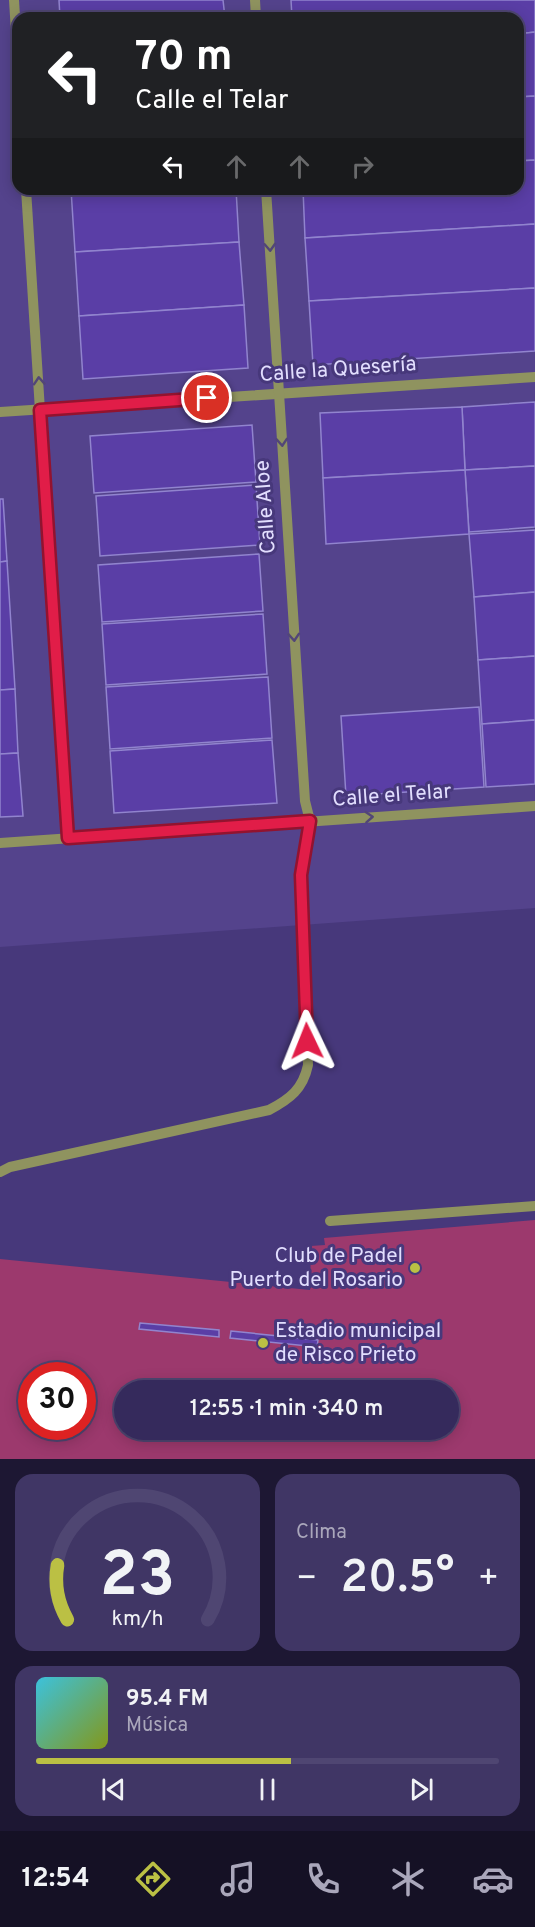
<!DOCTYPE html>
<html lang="es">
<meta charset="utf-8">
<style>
:root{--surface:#352a5c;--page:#403665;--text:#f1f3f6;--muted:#aaa7bb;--line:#4f4672;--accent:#bbc044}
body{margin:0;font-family:Overpass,sans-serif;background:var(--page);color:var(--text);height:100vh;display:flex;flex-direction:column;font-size:22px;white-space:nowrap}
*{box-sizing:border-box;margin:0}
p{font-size:20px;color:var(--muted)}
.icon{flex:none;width:33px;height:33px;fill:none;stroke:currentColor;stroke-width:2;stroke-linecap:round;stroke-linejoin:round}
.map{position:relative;height:1459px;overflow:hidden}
.drawer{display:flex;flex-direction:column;gap:15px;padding:15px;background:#1d1733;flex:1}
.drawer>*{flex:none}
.hud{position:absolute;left:12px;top:12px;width:512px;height:183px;border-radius:18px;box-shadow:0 3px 15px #0003,0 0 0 2px var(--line);background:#202124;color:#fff;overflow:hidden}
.speed{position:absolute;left:18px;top:1362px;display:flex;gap:12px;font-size:30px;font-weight:700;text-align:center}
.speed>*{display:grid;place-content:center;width:78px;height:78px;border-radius:50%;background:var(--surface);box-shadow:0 3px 15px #0003,0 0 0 2px var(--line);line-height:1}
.speed .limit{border:9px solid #d22;background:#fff;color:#111}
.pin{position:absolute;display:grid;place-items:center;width:51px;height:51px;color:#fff;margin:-26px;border:3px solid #fff;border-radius:50%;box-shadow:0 2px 6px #0007}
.me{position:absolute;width:66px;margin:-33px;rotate:358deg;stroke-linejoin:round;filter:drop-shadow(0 0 4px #0008)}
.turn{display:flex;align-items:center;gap:21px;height:126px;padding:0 24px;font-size:27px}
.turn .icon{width:78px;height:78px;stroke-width:2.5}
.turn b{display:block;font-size:42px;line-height:51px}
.lanes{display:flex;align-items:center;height:57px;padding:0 24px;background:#0003;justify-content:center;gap:30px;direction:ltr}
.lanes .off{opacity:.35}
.big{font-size:45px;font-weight:600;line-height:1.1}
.drawer .widget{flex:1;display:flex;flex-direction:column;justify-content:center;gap:9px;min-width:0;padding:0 21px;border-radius:18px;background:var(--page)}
.drawer .dial{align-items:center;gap:0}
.dial svg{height:156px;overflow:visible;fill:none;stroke:var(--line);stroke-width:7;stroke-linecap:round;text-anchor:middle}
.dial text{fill:var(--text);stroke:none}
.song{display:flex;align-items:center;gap:18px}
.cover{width:72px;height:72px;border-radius:9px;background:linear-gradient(135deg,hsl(190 70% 55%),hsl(70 70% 35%))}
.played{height:6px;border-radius:3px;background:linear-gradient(90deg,var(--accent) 55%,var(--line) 55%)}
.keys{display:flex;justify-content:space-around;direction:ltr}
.heat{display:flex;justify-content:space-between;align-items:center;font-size:33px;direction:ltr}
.drawer .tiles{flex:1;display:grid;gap:15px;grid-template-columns:1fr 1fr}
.widget:last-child{grid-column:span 2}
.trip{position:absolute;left:114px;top:1380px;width:345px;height:60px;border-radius:30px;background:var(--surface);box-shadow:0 3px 15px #0003,0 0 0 2px var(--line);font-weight:600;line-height:60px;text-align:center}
.tab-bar{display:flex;height:96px;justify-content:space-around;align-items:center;background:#151125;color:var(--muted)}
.tab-bar .icon{width:42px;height:42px}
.tab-bar .active{color:var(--accent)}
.tab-bar b{font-size:27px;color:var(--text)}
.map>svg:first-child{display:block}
.built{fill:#54438c;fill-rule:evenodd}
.green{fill:#9c396d;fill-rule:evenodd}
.building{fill:#5a3ea6;stroke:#9184ce;stroke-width:1.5}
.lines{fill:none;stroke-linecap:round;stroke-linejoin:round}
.minor{stroke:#8f935f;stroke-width:10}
.oneway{stroke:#524677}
.route-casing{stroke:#92132f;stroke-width:15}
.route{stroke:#e11d48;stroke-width:10}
.poi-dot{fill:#bbc044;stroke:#47387b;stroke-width:2}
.labels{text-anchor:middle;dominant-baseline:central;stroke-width:6;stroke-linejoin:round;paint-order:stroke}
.street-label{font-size:21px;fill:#e2defe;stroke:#47387b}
.poi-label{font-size:21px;fill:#e2defe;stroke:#47387b;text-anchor:end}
</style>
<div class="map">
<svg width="535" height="1459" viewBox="0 0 535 1459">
<rect width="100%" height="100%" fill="#47387b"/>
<path class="built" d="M0 0H535V908L0 947ZM18 18H518V189H18Z"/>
<path class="green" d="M535 1220V1459H0V1259L310 1290 311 1246 325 1245 324 1238ZM32 1376H82V1426H32ZM124 1390H448V1430H124Z"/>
<g class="building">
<polygon points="59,0 223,0 225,18 60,18"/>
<polygon points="291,0 535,0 535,32 518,34 518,18 292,18"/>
<polygon points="535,32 535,96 518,97 518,34"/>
<polygon points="535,96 535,160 518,161 518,97"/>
<polygon points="535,160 535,224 305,238 303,189 518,189 518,161"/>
<polygon points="71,189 236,189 239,242 75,252"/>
<polygon points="535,224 535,288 309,301 305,238"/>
<polygon points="239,242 244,305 79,316 75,252"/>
<polygon points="535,288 535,351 313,365 309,301"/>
<polygon points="244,305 248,368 83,379 79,316"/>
<polygon points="535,402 535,466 465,470 462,407"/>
<polygon points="462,407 465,470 323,478 320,413"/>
<polygon points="252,425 256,482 94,493 90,436"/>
<polygon points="535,466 535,527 469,532 465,470"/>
<polygon points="465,470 469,534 326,544 323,478"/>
<polygon points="256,485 260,545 100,556 96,496"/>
<polygon points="0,499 3,499 7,561 0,562"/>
<polygon points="535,530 535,592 474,597 469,534"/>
<polygon points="259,554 263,611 102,622 98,565"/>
<polygon points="7,561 15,689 0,690 0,562"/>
<polygon points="535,592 535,656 478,660 474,597"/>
<polygon points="263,614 267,674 106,685 102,624"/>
<polygon points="535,656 535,720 482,724 478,660"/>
<polygon points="268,677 272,738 110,749 106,687"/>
<polygon points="15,689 18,753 0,754 0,690"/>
<polygon points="479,707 484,787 346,796 341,716"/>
<polygon points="535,720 535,784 486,787 482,724"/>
<polygon points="272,740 277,803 114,813 110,751"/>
<polygon points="18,753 23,816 0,817 0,754"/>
<polygon points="140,1323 219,1330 219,1337 139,1329"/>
<polygon points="231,1331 318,1340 317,1347 230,1338"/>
</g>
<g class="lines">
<g class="minor">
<polyline points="14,0 18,65"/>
<polyline points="255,0 256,18"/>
<polyline points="26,189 67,838"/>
<polyline points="0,412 535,377"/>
<polyline points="0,843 535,806"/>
<path d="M0 1172 10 1167 269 1110C290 1099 303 1089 308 1065L301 875 310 821 305 801 266 189"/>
<polyline points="330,1221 535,1206"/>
</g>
</g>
<defs><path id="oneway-chevron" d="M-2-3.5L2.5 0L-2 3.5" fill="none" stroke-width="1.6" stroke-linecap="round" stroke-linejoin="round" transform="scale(1.5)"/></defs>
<g class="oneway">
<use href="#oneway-chevron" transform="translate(270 247) rotate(87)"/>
<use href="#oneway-chevron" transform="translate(39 381) rotate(-94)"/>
<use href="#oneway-chevron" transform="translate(282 442) rotate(86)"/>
<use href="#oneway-chevron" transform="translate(294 637) rotate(86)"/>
<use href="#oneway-chevron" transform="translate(369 817) rotate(-4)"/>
</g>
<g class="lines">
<g class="route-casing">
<polyline id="route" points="207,398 40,410 68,838 310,821 301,875 307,1041"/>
</g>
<use href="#route" class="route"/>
</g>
<g class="poi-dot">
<circle cx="415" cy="1268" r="6"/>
<circle cx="263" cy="1343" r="6"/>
</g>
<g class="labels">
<g class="street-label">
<text transform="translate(338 370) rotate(-4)">Calle la Quesería</text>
<text transform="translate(266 507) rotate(-94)">Calle Aloe</text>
<text transform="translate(392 796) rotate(-4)">Calle el Telar</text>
</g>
<g class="poi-label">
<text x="403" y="1256">Club de Padel<tspan x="403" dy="24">Puerto del Rosario</tspan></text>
<text x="275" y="1331" text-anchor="start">Estadio municipal<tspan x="275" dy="24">de Risco Prieto</tspan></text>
</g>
</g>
</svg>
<div class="speed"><div class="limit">30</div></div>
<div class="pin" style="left:207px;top:398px;background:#d93025"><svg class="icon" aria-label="arrive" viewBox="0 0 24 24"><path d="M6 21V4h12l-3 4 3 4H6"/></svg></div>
<svg class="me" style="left:307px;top:1041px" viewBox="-20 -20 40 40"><path d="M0-17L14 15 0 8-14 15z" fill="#e11d48" stroke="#fff" stroke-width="4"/></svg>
<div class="trip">12:55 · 1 min · 340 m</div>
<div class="hud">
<div class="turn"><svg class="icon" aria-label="left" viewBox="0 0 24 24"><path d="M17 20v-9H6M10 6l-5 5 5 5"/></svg><div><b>70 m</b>Calle el Telar</div></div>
<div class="lanes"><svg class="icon" aria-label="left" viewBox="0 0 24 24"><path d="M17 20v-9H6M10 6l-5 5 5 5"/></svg><svg class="icon off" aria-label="ahead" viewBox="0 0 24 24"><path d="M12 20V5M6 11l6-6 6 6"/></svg><svg class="icon off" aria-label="ahead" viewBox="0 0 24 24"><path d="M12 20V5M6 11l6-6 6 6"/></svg><svg class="icon off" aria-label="right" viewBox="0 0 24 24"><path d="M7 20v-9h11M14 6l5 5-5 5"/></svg></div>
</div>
</div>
<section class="drawer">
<div class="tiles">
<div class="widget dial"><svg viewBox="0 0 100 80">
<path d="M14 69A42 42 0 1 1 86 69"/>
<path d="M14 69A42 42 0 0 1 9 41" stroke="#bbc044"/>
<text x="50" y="56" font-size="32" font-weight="700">23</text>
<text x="50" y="72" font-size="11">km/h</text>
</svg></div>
<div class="widget"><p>Clima</p>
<div class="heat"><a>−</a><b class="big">20.5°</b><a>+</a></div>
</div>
<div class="widget">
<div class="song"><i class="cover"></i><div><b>95.4 FM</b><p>Música</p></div></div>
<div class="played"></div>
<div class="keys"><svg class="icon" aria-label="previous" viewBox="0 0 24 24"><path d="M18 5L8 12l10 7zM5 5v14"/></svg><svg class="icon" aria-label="pause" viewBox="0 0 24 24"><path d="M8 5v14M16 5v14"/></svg><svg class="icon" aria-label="next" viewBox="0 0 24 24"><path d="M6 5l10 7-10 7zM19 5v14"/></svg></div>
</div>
</div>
</section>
<nav class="tab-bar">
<b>12:54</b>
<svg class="icon active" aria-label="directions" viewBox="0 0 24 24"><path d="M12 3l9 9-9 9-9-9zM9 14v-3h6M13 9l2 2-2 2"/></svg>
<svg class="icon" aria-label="music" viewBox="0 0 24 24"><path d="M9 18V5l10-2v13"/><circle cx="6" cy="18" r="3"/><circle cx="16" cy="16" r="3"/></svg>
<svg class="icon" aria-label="phone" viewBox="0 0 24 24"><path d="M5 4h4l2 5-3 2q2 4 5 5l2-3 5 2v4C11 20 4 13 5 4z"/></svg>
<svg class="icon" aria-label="climate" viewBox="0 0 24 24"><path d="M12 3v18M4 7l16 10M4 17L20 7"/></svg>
<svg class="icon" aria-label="car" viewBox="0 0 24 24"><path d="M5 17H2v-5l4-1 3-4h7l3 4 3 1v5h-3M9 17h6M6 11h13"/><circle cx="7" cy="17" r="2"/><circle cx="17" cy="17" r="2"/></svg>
</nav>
